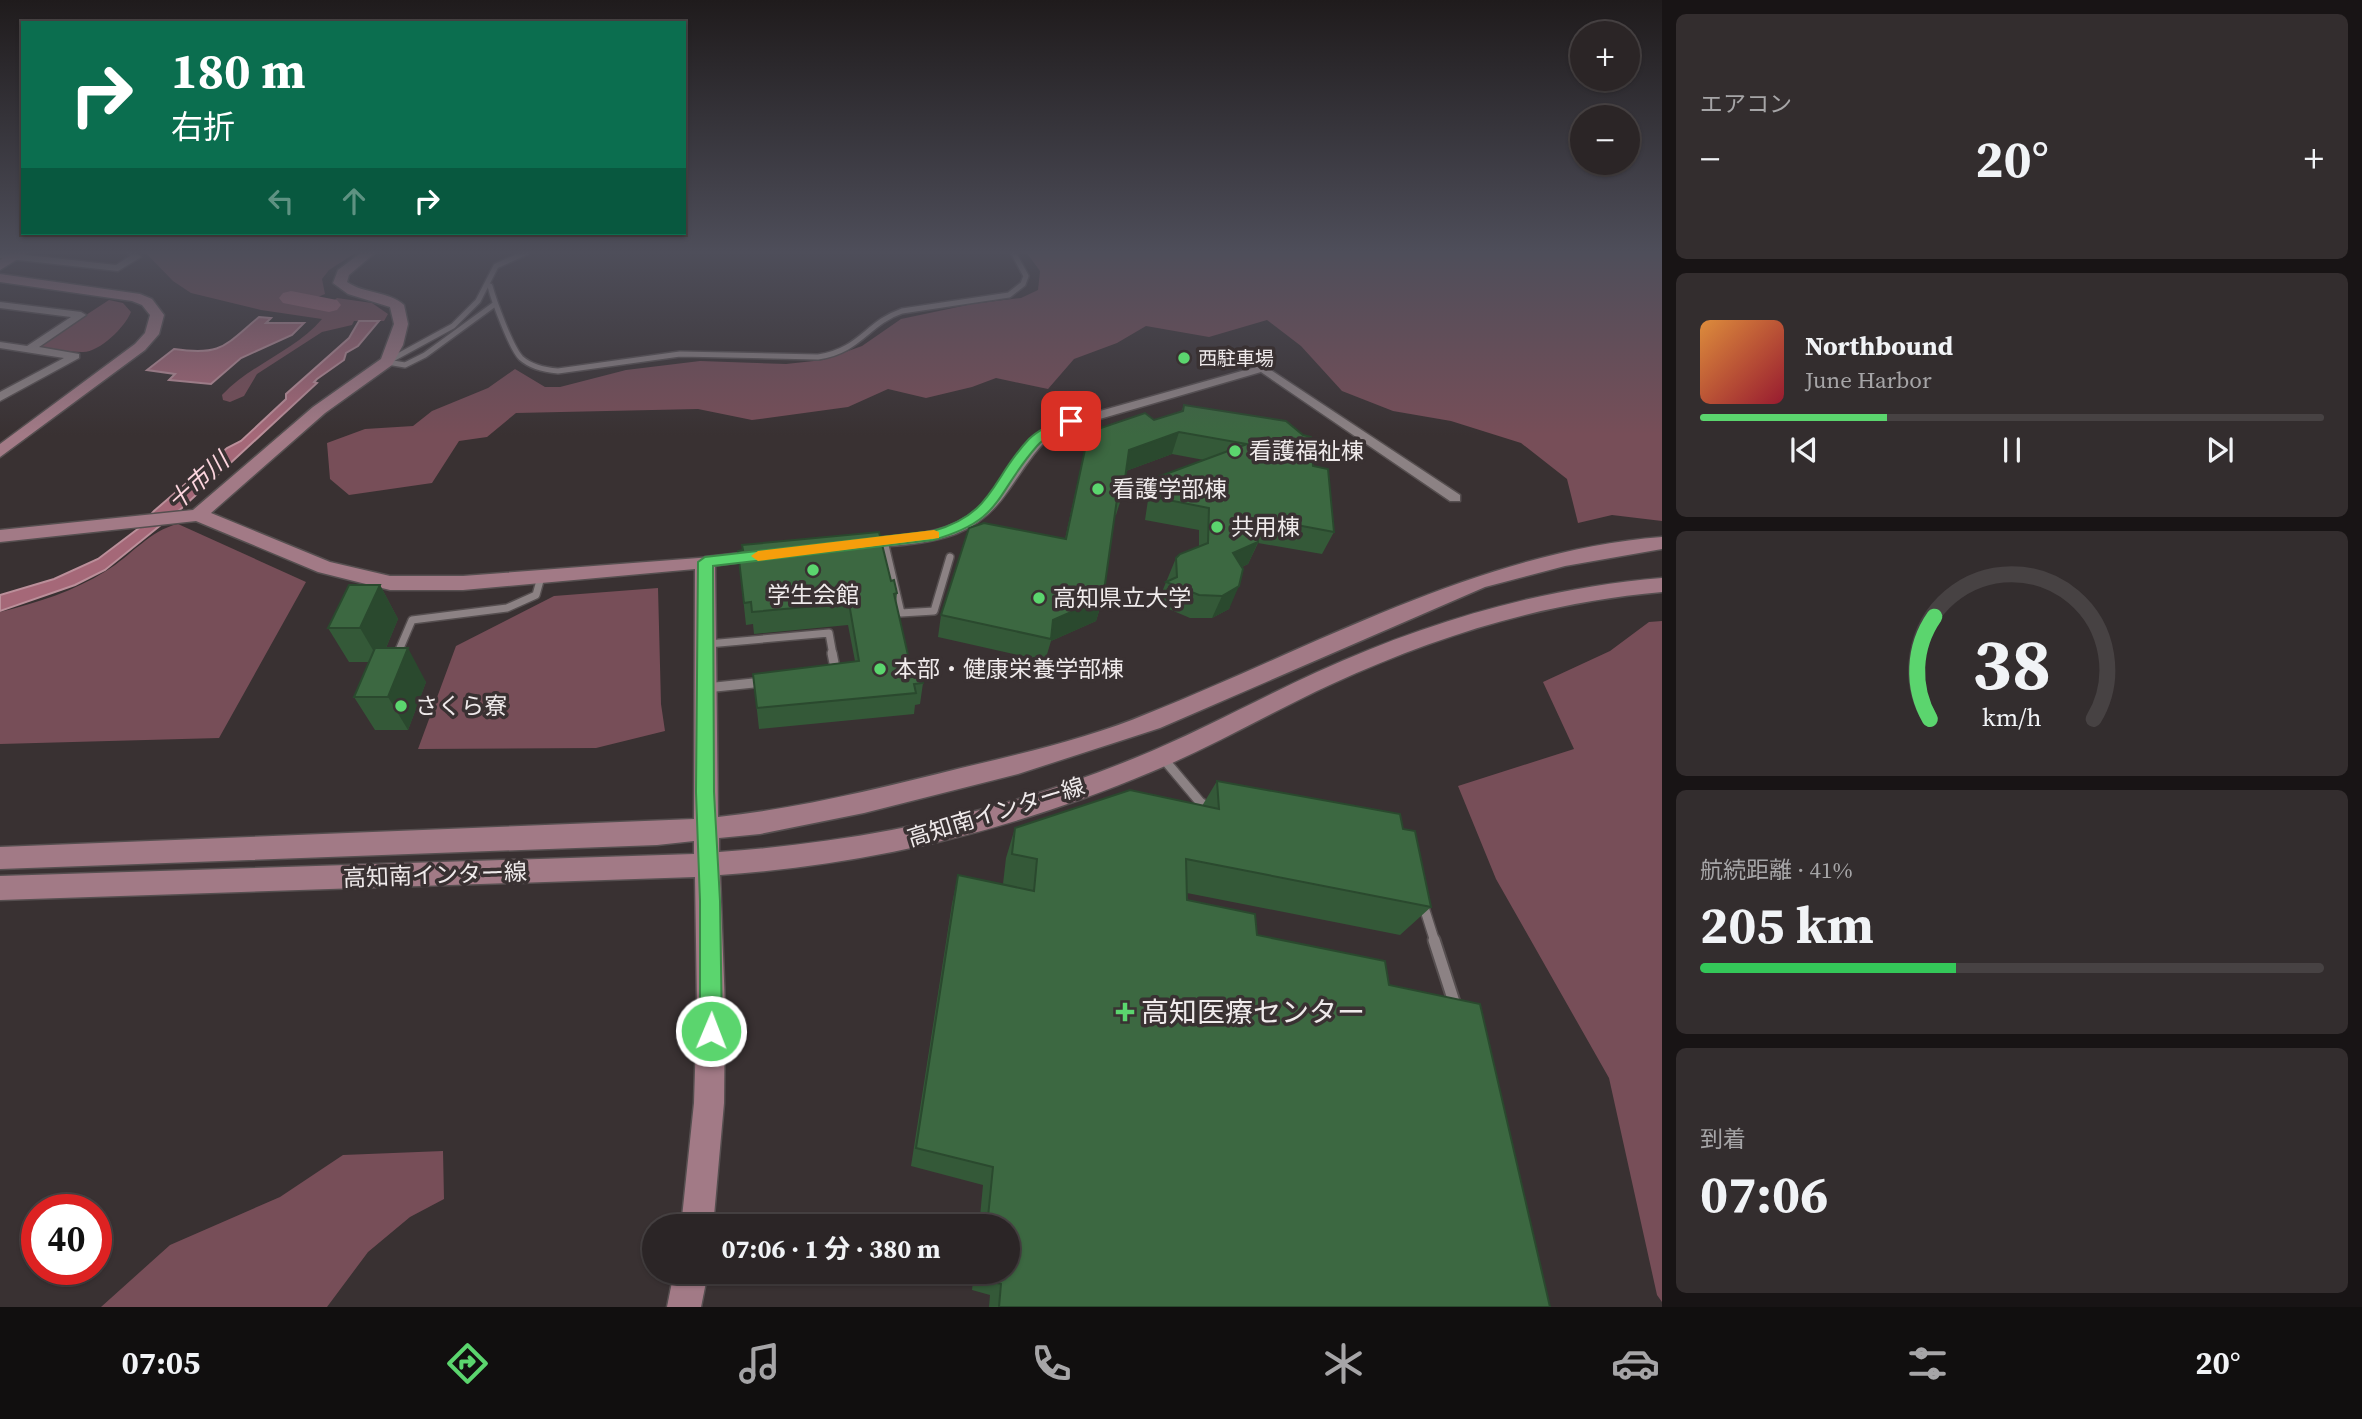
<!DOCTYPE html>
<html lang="ja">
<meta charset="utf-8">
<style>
:root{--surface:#2b2526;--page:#332d2e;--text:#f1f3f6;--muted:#a6a5a7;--line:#474243;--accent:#5bd56e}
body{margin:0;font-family:"Source Serif 4","Noto Sans JP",serif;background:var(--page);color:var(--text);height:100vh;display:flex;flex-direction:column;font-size:26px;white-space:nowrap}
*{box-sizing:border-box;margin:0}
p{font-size:23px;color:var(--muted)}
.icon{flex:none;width:38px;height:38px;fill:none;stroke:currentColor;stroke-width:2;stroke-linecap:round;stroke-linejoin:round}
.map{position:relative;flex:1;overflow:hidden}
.drawer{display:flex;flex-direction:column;gap:14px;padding:14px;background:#181415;width:700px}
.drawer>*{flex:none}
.banner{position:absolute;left:21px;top:21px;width:665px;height:214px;border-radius:0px;box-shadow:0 2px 5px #0004,0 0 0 2px var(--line);background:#0b6e4f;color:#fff;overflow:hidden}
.fabs{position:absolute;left:1570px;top:21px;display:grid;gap:14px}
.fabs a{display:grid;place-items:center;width:70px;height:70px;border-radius:50%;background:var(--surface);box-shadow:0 2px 5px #0004,0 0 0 2px var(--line);font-size:35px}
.speed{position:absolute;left:21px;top:1194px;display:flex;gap:14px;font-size:35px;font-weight:700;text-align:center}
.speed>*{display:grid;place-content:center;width:91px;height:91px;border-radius:50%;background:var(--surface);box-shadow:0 2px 5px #0004,0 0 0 2px var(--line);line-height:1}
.speed .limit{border:10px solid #d22;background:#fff;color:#111}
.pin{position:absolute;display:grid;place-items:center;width:60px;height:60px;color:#fff;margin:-30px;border-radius:14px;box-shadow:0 4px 10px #0006}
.me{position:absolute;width:77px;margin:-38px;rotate:1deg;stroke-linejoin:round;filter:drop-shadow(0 0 5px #0008)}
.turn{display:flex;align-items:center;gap:24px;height:147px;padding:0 35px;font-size:32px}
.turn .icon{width:91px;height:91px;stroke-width:2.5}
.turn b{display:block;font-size:49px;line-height:60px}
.lanes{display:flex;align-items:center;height:66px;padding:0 35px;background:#0003;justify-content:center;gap:35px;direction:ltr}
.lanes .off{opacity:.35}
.big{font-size:52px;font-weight:700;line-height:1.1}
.drawer .widget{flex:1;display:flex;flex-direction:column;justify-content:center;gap:10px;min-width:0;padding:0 24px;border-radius:10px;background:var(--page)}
.drawer .dial{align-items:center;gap:0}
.dial svg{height:182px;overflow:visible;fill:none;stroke:var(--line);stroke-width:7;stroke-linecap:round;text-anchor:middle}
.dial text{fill:var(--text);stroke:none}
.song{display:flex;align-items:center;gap:21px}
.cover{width:84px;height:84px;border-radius:10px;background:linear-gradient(135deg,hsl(30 70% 55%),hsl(350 70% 35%))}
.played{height:7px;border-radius:4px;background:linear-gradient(90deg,var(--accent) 30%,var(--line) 30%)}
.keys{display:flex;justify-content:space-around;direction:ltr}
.heat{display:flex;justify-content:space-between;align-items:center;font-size:38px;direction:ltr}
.charge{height:10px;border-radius:5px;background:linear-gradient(90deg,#34c759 41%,var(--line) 0)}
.trip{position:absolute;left:642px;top:1214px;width:378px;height:70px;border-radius:35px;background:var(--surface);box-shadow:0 2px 5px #0004,0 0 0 2px var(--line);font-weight:700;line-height:70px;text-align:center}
.tabs{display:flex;height:112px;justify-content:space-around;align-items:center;background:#110f0f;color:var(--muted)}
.tabs .icon{width:49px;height:49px}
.tabs .selected{color:var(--accent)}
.tabs b{font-size:32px;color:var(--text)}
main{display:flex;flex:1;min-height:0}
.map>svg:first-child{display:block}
.green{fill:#774e58}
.water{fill:#a56878;stroke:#bb8f9a;stroke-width:2}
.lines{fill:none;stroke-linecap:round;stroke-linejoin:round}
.river{fill:#a56878;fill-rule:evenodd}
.lane-far3-casing{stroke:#564f50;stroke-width:8}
.lane-far2-casing{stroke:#564f50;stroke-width:10}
.lane-far1-casing{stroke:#564f50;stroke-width:12}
.lane-casing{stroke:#564f50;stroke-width:15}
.street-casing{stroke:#564f50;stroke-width:3}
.secondary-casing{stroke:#564f50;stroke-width:3}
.lane-far3{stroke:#8c8284;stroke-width:5}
.lane-far2{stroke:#8c8284;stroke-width:7}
.lane-far1{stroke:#8c8284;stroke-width:9}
.lane{stroke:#8c8284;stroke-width:11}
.street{fill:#8c8284;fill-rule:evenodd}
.secondary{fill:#a27a86;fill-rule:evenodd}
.wall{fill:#345938}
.shaded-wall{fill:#2a492e}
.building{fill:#3c6841;stroke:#2a492e;stroke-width:2}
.route{fill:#5bd56e;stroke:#3b8a48;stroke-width:2}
.slow{fill:#f59e0b}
.poi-dot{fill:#5bd56e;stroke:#393132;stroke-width:2.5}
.labels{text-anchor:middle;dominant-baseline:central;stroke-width:7;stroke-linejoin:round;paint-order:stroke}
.far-poi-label{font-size:19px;fill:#efeaeb;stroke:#393132;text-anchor:start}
.poi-label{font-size:23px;fill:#efeaeb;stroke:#393132;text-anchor:start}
.street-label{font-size:23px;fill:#efeaeb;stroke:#393132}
.water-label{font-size:24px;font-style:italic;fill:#fcd5de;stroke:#393132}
.near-poi-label{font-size:28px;fill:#efeaeb;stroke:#393132;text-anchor:start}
</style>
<main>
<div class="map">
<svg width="1662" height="1307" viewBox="0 0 1662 1307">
<rect width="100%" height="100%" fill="#393132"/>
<g class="green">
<path d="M145 252H357L329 270 322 279 325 294 311 300 292 299 326 307 337 298 372 303 388 314 384 321H354L352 325 322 332 257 374 244 396 230 402 223 400 222 395C251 364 295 351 322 319L261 310 191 293 173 281Z"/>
<polygon points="1026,252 1662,252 1662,521 1612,515 1578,523 1567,479 1521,443 1451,421 1393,411 1342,391 1301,346 1267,320 1209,337 1146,326 1117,343 1074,359 1048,389 996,378 972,387 926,398 888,389 848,407 752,420 698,409 516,413 487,437 459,441 432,483 349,495 330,479 327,443 365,429 413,426 432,411 488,388 515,369 545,387 560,387 626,370 700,361 786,364 823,360 862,346 901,319 972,304 1021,298 1038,290 1040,271"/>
<path d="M109 300 123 303 131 312C125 327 99 353 82 352 67 352 52 349 37 347Z"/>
<path d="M178 524 306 582 219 738 0 744V612C37 603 74 591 106 571 131 556 150 530 178 524Z"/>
<polygon points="658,588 661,704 665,731 596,748 418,749 456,646 554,596"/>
<polygon points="1662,621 1662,1302 1657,1295 1609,1078 1496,879 1458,786 1574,749 1543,682 1610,651 1649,622"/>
<polygon points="443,1151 444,1199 410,1217 368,1252 327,1307 101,1307 170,1245 280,1197 343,1155"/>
</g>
<g class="water">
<path d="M259 317 271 318 266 323H304L292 335 241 358 211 384 169 380 175 374 147 370 174 349C222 356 224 346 259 317Z"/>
<polygon points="359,321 379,321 358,346 346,353 344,360 317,379 314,382 317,383 182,508 105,570 75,585 0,611 0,595 54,579 98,559 139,528 154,511 227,448 241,441 286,399 286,394 349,338"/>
</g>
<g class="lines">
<polygon class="river" points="291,291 337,300 341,305 337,310 329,312 283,303 279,298 283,293"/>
<g class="lane-far3-casing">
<g id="lane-far3">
<path d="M490 286C494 301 511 348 521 358 531 367 546 370 558 371L680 354 818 357C860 351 867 323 902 311L1009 295 1023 284 1026 276 1013 252"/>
<polyline points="387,362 453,326 478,301 496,266 527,252"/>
<polyline points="387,362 405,365 425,355 495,304"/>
</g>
</g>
<g class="lane-far2-casing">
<g id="lane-far2">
<polyline points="884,541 901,613 934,611 950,557"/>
<polyline points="708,644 829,633 833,655"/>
<polyline points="397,655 412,620 507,608 536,595 541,577"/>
</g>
</g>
<g class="lane-far1-casing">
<g id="lane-far1">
<polyline points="832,653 836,673"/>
<polyline points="396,657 398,653"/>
<polyline points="706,688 763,682"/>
<polyline points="1162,757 1200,802 1212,810"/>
<polyline points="1423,904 1435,942"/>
</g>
</g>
<g class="lane-casing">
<polyline id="lane" points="1434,940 1456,1008"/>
</g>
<g class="street-casing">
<g id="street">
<polygon points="0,252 116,265 130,256 126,252 137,252 141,257 118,271 0,258"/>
<polygon points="0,302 81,312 86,315 39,347 79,354 79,358 0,401 0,392 64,358 0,348 0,342 27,346 71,317 0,308"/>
<path d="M1263 365 1460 495V501H1450L1261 372 1055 432C1035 449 1023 470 1008 491 978 535 940 542 890 546 879 547 862 552 854 544L861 539C915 534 961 537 996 489 1012 467 1025 444 1047 426Z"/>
<polygon points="759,551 766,556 764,559 705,567 698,562 705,557"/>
</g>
</g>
<g class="secondary-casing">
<g id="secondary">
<polygon points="13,252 29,252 0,270 0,260"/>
<path d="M362 252H376L349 275 347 282C364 294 389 291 404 305L408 324 403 345 392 365 325 413 211 513 330 562 390 576H463L712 557 715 562 718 817C801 808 881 788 961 768 1024 753 1090 738 1149 713 1314 647 1482 551 1662 537V549L1565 566 1485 587 1160 728 1018 774 864 813 760 834 719 838V852C864 842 1001 813 1135 758 1197 733 1256 700 1317 672 1427 622 1541 588 1662 578V592C1546 602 1438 635 1332 684 1271 712 1213 747 1151 772 1010 831 873 864 720 875L725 1007 724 1103 713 1227H681L694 1103 697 1007 695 877 0 900V876L694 854V841L657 845 0 869V847L694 819 695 569 463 590H390L318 572 196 521 0 542V530L193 510 313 407 381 359 394 324 390 307 348 294 333 283 338 270Z"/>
<polygon points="0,274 140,294 152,299 164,315 159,334 145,350 0,457 0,444 135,344 145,333 150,315 142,305 132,301 0,282"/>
<polygon points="674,1272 708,1272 701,1307 667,1307"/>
</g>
</g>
<use href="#lane-far3" class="lane-far3"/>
<use href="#lane-far2" class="lane-far2"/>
<use href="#lane-far1" class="lane-far1"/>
<use href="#lane" class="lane"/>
<use href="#street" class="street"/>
<use href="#secondary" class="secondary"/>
</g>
<g class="wall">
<polygon points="1184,405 1313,466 1334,532 1322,554 1258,543 1248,564 1242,567 1229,609 1212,618 1190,618 1157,604 1176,558 1199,547 1199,530 1145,520 1148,500 1155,478 1204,460 1172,454 1126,471 1123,493 1116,515 1115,515 1103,598 1096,621 1051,641 1045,661 938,637 941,615 1065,539 1090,426 1101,428 1154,420 1181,412"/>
<polygon points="738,551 891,581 897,593 896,605 910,664 923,683 920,704 915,705 914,714 759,729 753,674 855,661 848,625 754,634 753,624 746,625"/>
<polygon points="380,585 398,619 386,648 426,682 408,730 375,730 354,697 369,662 349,662 328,628"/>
<polygon points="1217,781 1403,829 1431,907 1400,935 1187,893 1187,900 1257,935 1389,985 1550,1307 989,1307 990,1295 972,1290 974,1272 1008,1272 1008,1227 979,1227 983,1185 911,1166 952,904 958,875 1027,889 1003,884 1006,858 1015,828 1202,806"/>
</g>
<g class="shaded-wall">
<polygon points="1179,432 1172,454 1123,472 1129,450"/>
<polygon points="1258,542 1248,564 1222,576 1233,553"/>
<polygon points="380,585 398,619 380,662 360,628"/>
<polygon points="1239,586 1229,609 1212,618 1222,596"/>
<polygon points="1103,598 1096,621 1051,641 1053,620"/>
<polygon points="408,648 426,682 408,730 388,697"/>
</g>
<g class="building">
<polygon points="1184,405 1286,421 1303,435 1311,437 1313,466 1328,469 1334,532 1259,518 1258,542 1233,553 1243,569 1239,586 1222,596 1199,595 1166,582 1177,577 1176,558 1180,554 1208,543 1209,508 1153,497 1155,478 1247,444 1179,432 1129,450 1123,493 1118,492 1103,598 1053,620 1051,639 941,615 969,528 984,523 1066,539 1090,426 1101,428 1145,413 1154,420 1183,411"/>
<polygon points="879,532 891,581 894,580 897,593 894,594 910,664 919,663 923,683 914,684 916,693 757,708 753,674 859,661 849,603 752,612 751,602 744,603 738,551 743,550 742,545"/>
<polygon points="349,585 380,585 360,628 328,628"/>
<polygon points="375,648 408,648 388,697 354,697"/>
<polygon points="1217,781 1400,814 1403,829 1415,831 1431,907 1186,859 1187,900 1255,914 1257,935 1385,961 1389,985 1480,1004 1550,1307 999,1307 1001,1284 982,1279 982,1272 1008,1272 1008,1227 987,1227 993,1167 916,1148 958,875 1034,891 1037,859 1012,854 1015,828 1130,790 1219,809"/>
</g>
<linearGradient id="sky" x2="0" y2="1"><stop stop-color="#1f1b1c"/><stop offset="0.58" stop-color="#4e4e5a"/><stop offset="1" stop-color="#4e4e5a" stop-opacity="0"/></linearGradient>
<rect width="1662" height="435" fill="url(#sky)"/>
<path class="route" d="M1067 418 1077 421C1066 431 1048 433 1037 446 994 495 1004 520 933 540L713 566 714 792 720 901 722 1031 718 1039 711 1042 703 1039 700 1031V901L696 792 698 562 705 557 933 531C994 514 991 479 1029 439 1039 429 1053 424 1067 418Z"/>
<polygon class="slow" points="934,530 939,532 939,538 758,561 751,556 758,551"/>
<g class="poi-dot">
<circle cx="1184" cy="358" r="7"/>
<circle cx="1235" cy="451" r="7"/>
<circle cx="1098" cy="489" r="7"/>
<circle cx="1217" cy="527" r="7"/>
<circle cx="813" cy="570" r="7"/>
<circle cx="1039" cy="598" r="7"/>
<circle cx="880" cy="669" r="7"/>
<circle cx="401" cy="706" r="7"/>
<path d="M1121.5 1001.5h7v7h7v7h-7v7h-7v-7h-7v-7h7z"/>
</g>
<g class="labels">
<g class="far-poi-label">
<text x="1198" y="358">西駐車場</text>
</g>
<g class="poi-label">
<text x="1249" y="451">看護福祉棟</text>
<text x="1112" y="489">看護学部棟</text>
<text x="1231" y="527">共用棟</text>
<text x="813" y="595" text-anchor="middle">学生会館</text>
<text x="1053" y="598">高知県立大学</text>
<text x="894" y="669">本部・健康栄養学部棟</text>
<text x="415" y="706">さくら寮</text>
</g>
<g class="street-label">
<text transform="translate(996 812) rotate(-17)">高知南インター線</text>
<text transform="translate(435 875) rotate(-2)">高知南インター線</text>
</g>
<g class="water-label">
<text transform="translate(198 481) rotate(-42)">十市川</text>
</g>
<g class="near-poi-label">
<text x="1141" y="1012">高知医療センター</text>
</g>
</g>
</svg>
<div class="fabs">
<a>+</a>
<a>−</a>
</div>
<div class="speed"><div class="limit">40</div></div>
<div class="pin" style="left:1071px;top:421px;background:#d93025"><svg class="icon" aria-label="arrive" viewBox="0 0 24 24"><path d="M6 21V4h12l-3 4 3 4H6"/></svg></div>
<svg class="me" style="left:711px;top:1031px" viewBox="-20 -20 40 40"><circle r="17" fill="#5bd56e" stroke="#fff" stroke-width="3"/><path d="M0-11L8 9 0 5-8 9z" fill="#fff"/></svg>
<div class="trip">07:06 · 1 分 · 380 m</div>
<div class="banner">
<div class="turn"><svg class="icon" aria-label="right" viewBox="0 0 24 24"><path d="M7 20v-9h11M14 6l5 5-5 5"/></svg><div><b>180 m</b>右折</div></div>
<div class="lanes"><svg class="icon off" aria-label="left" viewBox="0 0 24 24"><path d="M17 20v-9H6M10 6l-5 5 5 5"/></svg><svg class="icon off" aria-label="ahead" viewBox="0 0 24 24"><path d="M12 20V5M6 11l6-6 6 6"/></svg><svg class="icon" aria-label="right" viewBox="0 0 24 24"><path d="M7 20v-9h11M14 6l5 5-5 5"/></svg></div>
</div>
</div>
<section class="drawer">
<div class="widget"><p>エアコン</p>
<div class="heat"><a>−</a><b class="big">20°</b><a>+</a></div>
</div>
<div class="widget">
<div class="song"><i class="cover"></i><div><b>Northbound</b><p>June Harbor</p></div></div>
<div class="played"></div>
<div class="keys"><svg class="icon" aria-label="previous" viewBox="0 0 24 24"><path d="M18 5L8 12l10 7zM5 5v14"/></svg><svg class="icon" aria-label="pause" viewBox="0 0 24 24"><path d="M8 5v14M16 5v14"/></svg><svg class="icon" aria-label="next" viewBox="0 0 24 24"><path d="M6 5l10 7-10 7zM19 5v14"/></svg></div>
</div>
<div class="widget dial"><svg viewBox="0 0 100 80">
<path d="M14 69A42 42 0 1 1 86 69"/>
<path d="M14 69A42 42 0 0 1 16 24" stroke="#5bd56e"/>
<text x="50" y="56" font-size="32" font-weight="700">38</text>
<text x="50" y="72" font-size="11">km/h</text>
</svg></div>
<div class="widget"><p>航続距離 · 41%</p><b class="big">205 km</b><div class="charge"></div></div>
<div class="widget"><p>到着</p><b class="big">07:06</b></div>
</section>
</main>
<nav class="tabs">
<b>07:05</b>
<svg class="icon selected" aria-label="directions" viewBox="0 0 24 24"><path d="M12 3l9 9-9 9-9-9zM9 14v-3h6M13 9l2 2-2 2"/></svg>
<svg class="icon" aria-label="music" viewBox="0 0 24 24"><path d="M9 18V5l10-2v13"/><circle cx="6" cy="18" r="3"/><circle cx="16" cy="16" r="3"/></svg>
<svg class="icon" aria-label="phone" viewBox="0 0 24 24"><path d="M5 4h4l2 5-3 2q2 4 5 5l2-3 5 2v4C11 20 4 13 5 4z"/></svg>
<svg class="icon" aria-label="climate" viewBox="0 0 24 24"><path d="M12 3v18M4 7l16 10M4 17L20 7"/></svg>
<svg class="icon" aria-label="car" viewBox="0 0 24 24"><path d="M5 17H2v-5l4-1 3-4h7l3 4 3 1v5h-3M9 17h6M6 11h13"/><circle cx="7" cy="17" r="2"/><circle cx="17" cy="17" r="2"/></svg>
<svg class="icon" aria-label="filters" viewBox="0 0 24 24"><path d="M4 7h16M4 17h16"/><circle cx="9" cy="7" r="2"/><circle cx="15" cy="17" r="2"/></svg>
<b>20°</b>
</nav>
